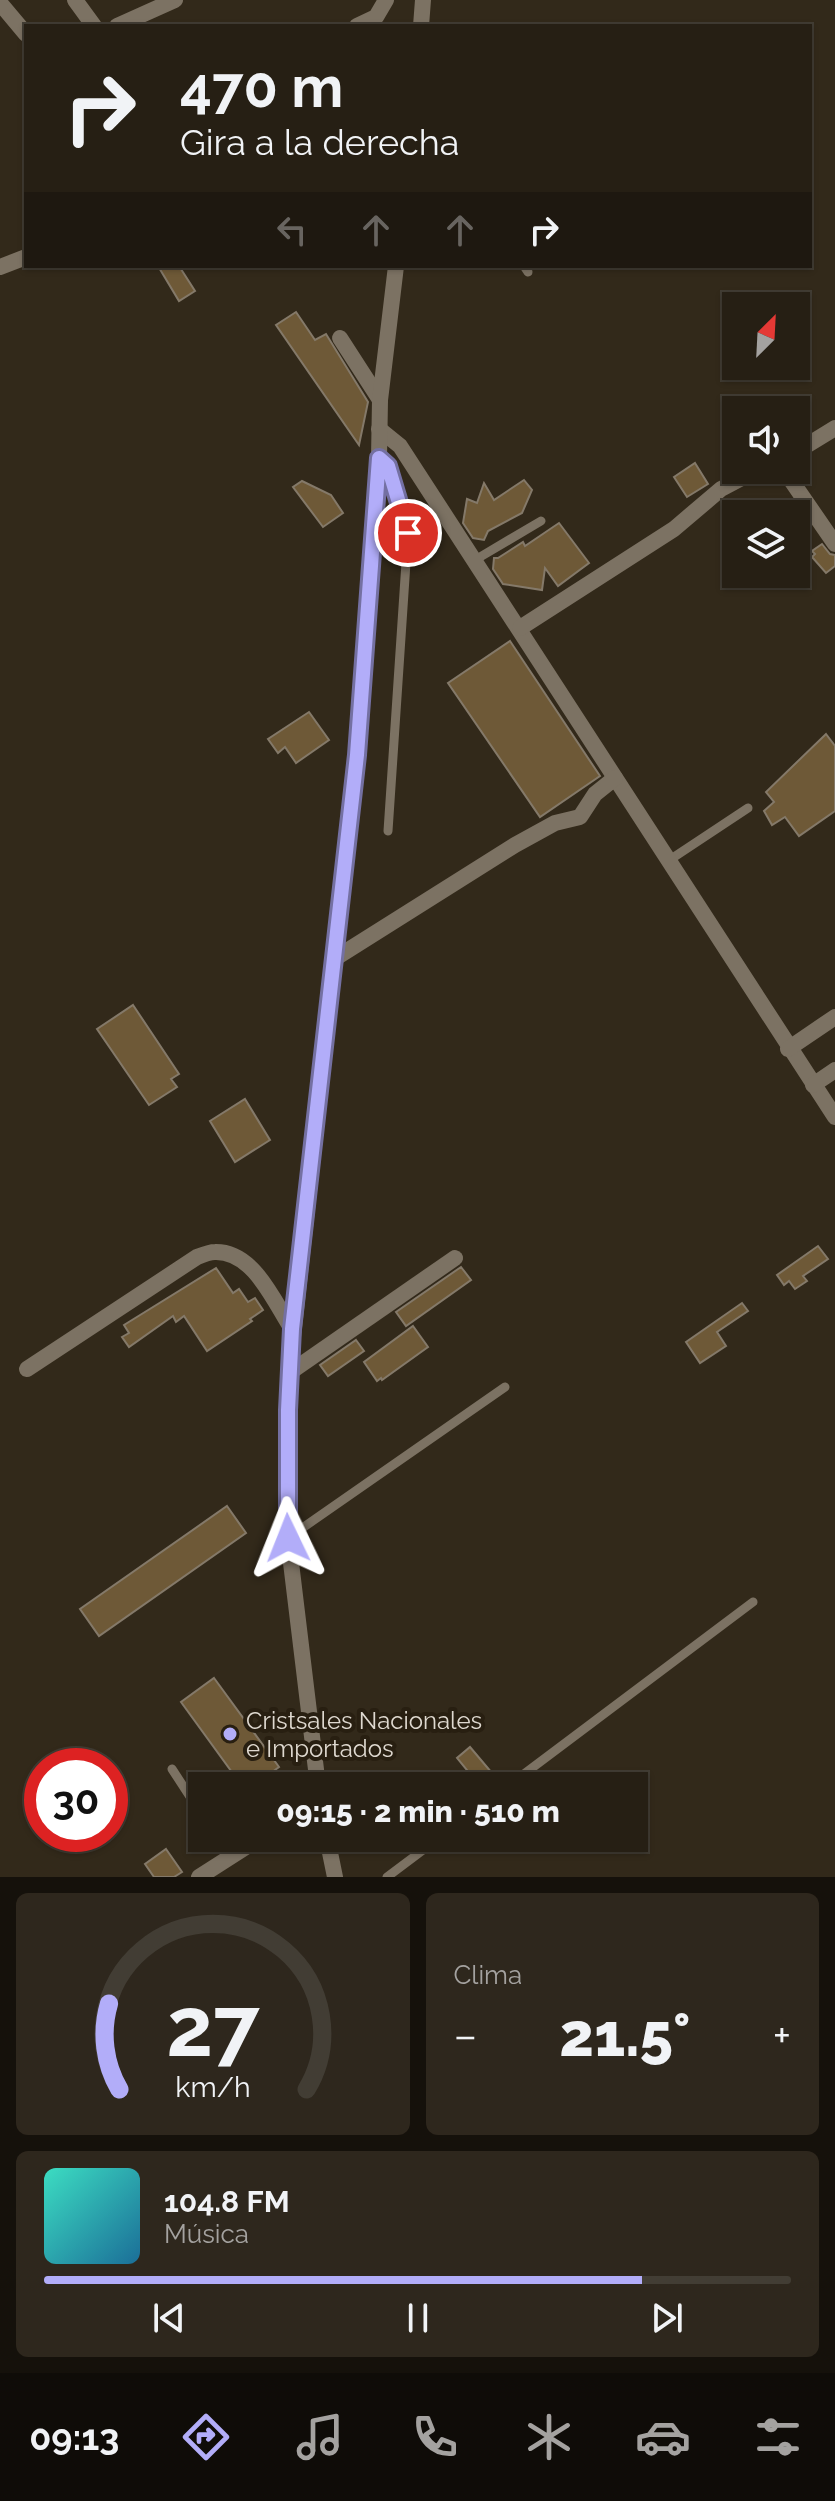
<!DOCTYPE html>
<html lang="es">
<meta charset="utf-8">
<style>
:root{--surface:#261f14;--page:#2e271d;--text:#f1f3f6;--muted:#a4a2a0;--line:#423d34;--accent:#b2adf9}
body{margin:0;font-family:Raleway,sans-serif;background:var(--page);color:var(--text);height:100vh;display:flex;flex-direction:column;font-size:30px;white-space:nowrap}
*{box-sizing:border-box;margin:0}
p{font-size:26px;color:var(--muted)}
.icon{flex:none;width:44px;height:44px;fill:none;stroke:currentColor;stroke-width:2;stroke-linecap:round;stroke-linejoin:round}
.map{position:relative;height:1877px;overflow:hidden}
.details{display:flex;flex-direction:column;gap:16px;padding:16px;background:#15110b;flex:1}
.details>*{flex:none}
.guide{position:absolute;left:24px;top:24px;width:788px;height:244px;border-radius:0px;box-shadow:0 2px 6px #0004,0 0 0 2px var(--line);background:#261f14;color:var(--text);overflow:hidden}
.needle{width:52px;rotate:24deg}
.fabs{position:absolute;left:722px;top:292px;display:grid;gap:16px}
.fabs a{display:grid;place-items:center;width:88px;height:88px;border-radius:0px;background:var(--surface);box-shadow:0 2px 6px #0004,0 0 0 2px var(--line);font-size:40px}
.speed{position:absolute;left:24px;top:1748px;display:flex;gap:16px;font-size:40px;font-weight:700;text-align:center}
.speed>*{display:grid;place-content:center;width:104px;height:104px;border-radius:50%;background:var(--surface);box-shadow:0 2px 6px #0004,0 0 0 2px var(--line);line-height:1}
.speed .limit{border:12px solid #d22;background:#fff;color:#111}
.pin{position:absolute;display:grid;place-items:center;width:68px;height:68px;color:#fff;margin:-34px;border:4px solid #fff;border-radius:50%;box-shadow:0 2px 8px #0007}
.me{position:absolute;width:88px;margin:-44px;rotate:358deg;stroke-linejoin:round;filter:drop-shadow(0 0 6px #0008)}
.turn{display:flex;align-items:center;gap:28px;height:168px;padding:0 24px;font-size:36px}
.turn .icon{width:104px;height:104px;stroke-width:2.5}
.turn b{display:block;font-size:56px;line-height:68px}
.lanes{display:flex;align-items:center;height:76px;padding:0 24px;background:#0003;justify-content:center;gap:40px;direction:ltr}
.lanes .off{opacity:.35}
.big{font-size:60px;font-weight:800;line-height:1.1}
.details .tile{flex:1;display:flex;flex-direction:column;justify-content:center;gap:12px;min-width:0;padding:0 28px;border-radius:12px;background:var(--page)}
.details .dial{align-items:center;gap:0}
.dial svg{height:208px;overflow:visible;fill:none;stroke:var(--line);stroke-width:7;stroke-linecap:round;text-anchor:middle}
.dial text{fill:var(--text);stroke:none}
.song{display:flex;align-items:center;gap:24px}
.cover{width:96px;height:96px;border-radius:12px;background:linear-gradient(135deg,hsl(170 70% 55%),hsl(200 70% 35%))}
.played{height:8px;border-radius:4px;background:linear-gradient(90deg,var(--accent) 80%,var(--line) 80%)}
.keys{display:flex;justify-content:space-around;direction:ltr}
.heat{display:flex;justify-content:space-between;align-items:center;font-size:44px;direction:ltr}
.details .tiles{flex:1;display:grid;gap:16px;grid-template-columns:1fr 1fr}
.tile:last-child{grid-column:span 2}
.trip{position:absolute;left:188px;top:1772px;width:460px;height:80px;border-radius:0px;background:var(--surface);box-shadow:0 2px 6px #0004,0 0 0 2px var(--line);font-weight:800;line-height:80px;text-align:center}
.tab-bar{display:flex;height:128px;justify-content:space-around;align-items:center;background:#0f0c08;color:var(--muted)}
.tab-bar .icon{width:56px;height:56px}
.tab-bar .current{color:var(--accent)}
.tab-bar b{font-size:36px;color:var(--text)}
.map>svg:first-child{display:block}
.building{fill:#6e5937;stroke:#847969;stroke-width:2}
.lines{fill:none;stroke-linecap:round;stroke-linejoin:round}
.lane{stroke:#7c7263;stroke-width:9}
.street{stroke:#7c7263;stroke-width:16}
.route-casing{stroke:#7470a2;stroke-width:20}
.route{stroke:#b2adf9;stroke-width:14}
.poi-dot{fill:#b2adf9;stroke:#281f11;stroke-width:3}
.labels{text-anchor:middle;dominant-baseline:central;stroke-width:8;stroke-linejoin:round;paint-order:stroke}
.poi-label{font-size:24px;fill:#dfd9d0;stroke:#281f11;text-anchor:start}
</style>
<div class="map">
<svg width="835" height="1877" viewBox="0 0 835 1877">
<rect width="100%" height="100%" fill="#32291a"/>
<g class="building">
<polygon points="158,266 179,266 195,291 179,301"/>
<polygon points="296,312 315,340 326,334 368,402 359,445 276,325"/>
<polygon points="695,463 708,484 687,497 674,477"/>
<polygon points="524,480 532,490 522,513 488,531 484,540 473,538 463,523 467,499 477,503 484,483 494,500"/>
<polygon points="302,481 331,495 343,513 323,527 293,487"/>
<polygon points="559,523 589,563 558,586 545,568 542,590 503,584 493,569 494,558 498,558 523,542 525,546"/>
<polygon points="822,544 830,554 835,555 835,566 826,573 812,557 815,554 812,551"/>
<polygon points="510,641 600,776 540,817 448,683"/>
<polygon points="309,712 329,740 296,763 285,747 278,753 268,739"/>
<polygon points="826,734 835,746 835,811 799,836 785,817 772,825 764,811 774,802 766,792"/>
<polygon points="133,1005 179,1074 171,1079 177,1087 149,1105 97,1029"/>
<polygon points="245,1099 270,1140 235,1162 210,1121"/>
<polygon points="818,1246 828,1259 803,1276 807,1281 795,1289 789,1281 784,1285 777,1275"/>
<polygon points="461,1267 471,1280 406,1326 396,1312"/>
<polygon points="216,1268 233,1293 239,1289 248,1302 255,1298 263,1310 250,1319 252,1321 207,1351 184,1316 176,1322 173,1316 129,1347 122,1337 129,1333 124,1325"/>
<polygon points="742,1303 748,1311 717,1332 726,1346 700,1363 686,1342"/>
<polygon points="413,1326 428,1347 382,1380 381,1378 377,1381 364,1362"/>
<polygon points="356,1340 364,1351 328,1376 320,1365"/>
<polygon points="227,1506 246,1533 99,1636 80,1609"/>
<polygon points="214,1678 279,1767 253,1786 242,1786 181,1702"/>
<polygon points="470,1747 497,1779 489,1786 480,1786 457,1758"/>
<polygon points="166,1849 182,1872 174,1877 154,1877 145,1864"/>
</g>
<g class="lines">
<g class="lane">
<polyline points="524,266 528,272"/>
<polyline points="379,458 388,466 408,533 388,831"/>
<polyline points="475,560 541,521"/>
<polyline points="668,861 748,808"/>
<polyline points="288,1538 505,1387"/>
<polyline points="172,1769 202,1815"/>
<polyline points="508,1786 753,1602"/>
<polyline points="387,1877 439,1838"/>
</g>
<g class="street">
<polyline points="75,0 94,26"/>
<polyline points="0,3 26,34"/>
<polyline points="117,26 175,0"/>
<polyline points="357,26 376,17 386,0"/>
<polyline points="421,26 423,0"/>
<polyline points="0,267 26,257"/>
<polyline points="340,338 380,400"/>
<polyline points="379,429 400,446 835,1117"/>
<polyline points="796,452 835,428"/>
<polyline points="784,470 835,544"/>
<polyline points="520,628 674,529 721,489 757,470"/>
<polyline points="334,959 515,845 555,823 580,817 595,794 615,778"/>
<polyline points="788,1049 835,1017"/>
<polyline points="813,1085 835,1070"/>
<path d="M27 1369 197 1257C202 1255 210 1252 215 1252 254 1251 274 1302 292 1329"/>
<polyline points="289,1373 455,1258"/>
<polyline points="318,1786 288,1538 289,1373 357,755 379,458 380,400 396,266"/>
<polyline points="327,1838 335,1877"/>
<polyline points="199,1877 260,1838"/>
</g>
</g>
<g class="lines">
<g class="route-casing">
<polyline id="route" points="288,1538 288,1410 292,1329 357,755 379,458 388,466 408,533"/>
</g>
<use href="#route" class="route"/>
</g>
<circle class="poi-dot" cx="230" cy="1734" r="8"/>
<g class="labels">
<g class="poi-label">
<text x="246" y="1720">Cristsales Nacionales<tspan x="246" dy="28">e Importados</tspan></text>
</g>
</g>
</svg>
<div class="fabs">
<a><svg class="needle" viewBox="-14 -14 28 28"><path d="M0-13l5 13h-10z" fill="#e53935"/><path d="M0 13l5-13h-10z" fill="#a4a2a0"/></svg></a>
<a><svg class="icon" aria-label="sound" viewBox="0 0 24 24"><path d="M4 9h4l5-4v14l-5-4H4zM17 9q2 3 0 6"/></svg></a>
<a><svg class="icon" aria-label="layers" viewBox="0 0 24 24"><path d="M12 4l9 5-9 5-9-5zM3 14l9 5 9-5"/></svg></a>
</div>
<div class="speed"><div class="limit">30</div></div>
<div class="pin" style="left:408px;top:533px;background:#d93025"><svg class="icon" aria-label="arrive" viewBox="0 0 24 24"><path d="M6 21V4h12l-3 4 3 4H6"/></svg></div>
<svg class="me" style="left:288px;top:1538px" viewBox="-20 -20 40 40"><path d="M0-17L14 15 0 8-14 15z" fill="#b2adf9" stroke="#fff" stroke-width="4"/></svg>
<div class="trip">09:15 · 2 min · 510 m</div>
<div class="guide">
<div class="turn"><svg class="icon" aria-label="right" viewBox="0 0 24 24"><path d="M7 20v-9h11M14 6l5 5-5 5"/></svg><div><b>470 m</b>Gira a la derecha</div></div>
<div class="lanes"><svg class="icon off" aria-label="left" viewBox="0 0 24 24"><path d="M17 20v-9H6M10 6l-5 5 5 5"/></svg><svg class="icon off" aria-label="ahead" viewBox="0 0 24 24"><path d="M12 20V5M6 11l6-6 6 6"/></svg><svg class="icon off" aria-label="ahead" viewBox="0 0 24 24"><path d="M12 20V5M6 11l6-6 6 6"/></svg><svg class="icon" aria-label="right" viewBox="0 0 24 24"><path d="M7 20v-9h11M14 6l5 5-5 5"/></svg></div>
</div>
</div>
<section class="details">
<div class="tiles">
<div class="tile dial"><svg viewBox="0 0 100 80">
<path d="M14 69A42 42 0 1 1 86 69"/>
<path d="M14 69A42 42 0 0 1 10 36" stroke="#b2adf9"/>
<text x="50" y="56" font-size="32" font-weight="700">27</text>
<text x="50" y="72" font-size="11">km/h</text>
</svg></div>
<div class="tile"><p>Clima</p>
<div class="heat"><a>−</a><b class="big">21.5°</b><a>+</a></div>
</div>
<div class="tile">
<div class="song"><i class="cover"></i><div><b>104.8 FM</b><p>Música</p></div></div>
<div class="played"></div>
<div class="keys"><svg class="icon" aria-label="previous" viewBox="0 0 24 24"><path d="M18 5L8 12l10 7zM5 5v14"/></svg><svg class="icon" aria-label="pause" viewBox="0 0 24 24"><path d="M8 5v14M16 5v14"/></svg><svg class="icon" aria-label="next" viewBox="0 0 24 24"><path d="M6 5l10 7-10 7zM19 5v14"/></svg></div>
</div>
</div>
</section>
<nav class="tab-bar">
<b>09:13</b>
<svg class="icon current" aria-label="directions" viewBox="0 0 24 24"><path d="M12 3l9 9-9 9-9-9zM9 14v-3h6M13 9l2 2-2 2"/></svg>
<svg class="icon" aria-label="music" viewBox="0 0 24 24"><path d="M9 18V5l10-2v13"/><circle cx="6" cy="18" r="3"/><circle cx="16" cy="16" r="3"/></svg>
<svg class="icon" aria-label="phone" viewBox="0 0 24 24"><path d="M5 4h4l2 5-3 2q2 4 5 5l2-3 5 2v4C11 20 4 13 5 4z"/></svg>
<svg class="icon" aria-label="climate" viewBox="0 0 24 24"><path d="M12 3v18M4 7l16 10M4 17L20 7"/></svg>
<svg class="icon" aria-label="car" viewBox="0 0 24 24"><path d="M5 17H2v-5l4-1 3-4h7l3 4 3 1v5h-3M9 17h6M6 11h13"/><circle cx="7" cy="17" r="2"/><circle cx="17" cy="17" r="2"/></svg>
<svg class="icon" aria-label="filters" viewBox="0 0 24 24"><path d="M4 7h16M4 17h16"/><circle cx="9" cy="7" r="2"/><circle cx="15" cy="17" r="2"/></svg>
</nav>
